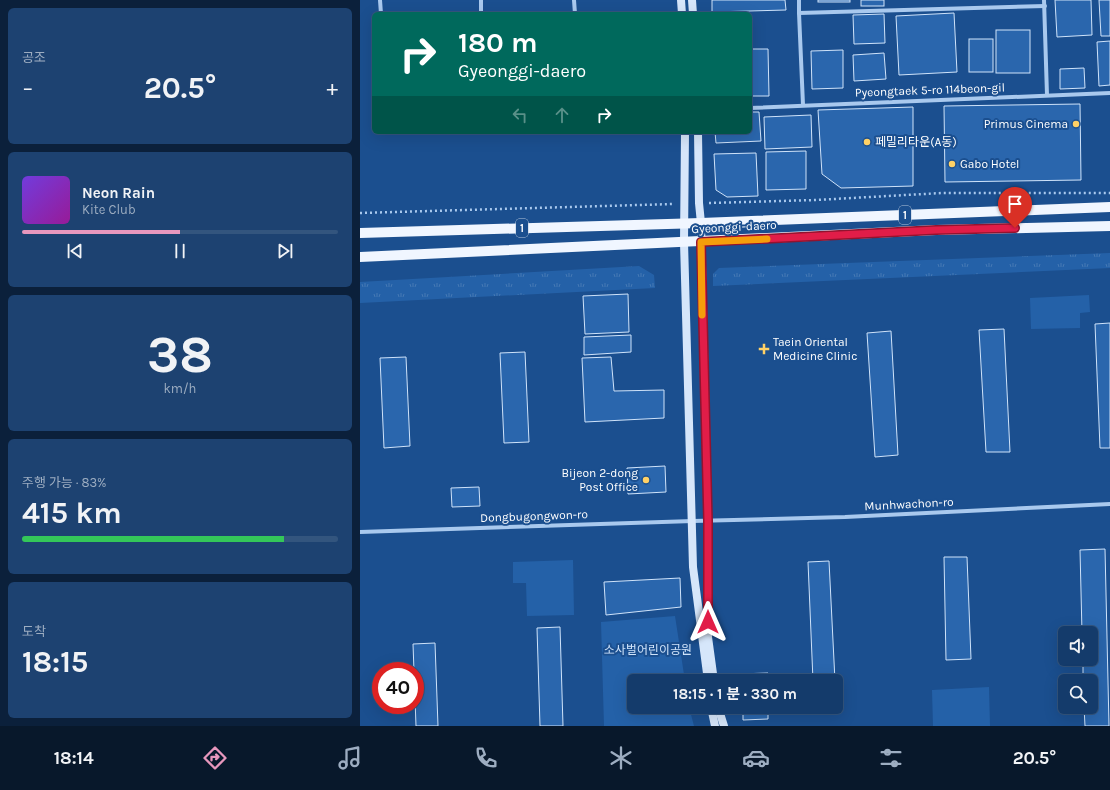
<!DOCTYPE html>
<html lang="ko">
<meta charset="utf-8">
<style>
:root{--surface:#143b6b;--page:#1d4271;--text:#f1f3f6;--muted:#9dadc1;--line:#33557e;--accent:#e797bd}
body{margin:0;font-family:Karla,"Noto Sans KR",sans-serif;background:var(--page);color:var(--text);height:100vh;display:flex;flex-direction:column;font-size:15px;white-space:nowrap}
*{box-sizing:border-box;margin:0}
p{font-size:13px;color:var(--muted)}
.icon{flex:none;width:22px;height:22px;fill:none;stroke:currentColor;stroke-width:2;stroke-linecap:round;stroke-linejoin:round}
.map{position:relative;flex:1;overflow:hidden}
.side{display:flex;flex-direction:column;gap:8px;padding:8px;background:#0b203b;width:360px}
.side>*{flex:none}
.hud{position:absolute;left:12px;top:12px;width:380px;height:122px;border-radius:6px;box-shadow:0 4px 16px #0002,0 0 0 1px var(--line);background:#00695c;color:#fff;overflow:hidden}
.fabs{position:absolute;left:698px;top:626px;display:grid;gap:8px}
.fabs a{display:grid;place-items:center;width:40px;height:40px;border-radius:6px;background:var(--surface);box-shadow:0 4px 16px #0002,0 0 0 1px var(--line);font-size:20px}
.speed{position:absolute;left:12px;top:662px;display:flex;gap:8px;font-size:20px;font-weight:700;text-align:center}
.speed>*{display:grid;place-content:center;width:52px;height:52px;border-radius:50%;background:var(--surface);box-shadow:0 4px 16px #0002,0 0 0 1px var(--line);line-height:1}
.speed .limit{border:6px solid #d22;background:#fff;color:#111}
.pin{position:absolute;display:grid;place-items:center;width:34px;height:34px;color:#fff;margin:-41px -17px;border-radius:50% 50% 50% 0;rotate:-45deg;box-shadow:0 0 4px #0007}
.pin .icon{rotate:45deg}
.me{position:absolute;width:44px;margin:-22px;rotate:0deg;stroke-linejoin:round;filter:drop-shadow(0 0 3px #0008)}
.turn{display:flex;align-items:center;gap:14px;height:84px;padding:0 20px;font-size:18px}
.turn .icon{width:52px;height:52px;stroke-width:2.5}
.turn b{display:block;font-size:28px;line-height:34px}
.lanes{display:flex;align-items:center;height:38px;padding:0 20px;background:#0003;justify-content:center;gap:20px;direction:ltr}
.lanes .off{opacity:.35}
.big{font-size:30px;font-weight:700;line-height:1.1}
.side .widget{flex:1;display:flex;flex-direction:column;justify-content:center;gap:6px;min-width:0;padding:0 14px;border-radius:6px;background:var(--page)}
.side .dial{align-items:center;gap:0}
.dial b{font-size:52px;line-height:1}
.song{display:flex;align-items:center;gap:12px}
.cover{width:48px;height:48px;border-radius:6px;background:linear-gradient(135deg,hsl(260 70% 55%),hsl(300 70% 35%))}
.played{height:4px;border-radius:2px;background:linear-gradient(90deg,var(--accent) 50%,var(--line) 50%)}
.keys{display:flex;justify-content:space-around;direction:ltr}
.heat{display:flex;justify-content:space-between;align-items:center;font-size:22px;direction:ltr}
.charge{height:6px;border-radius:3px;background:linear-gradient(90deg,#34c759 83%,var(--line) 0)}
.trip{position:absolute;left:267px;top:674px;width:216px;height:40px;border-radius:6px;background:var(--surface);box-shadow:0 4px 16px #0002,0 0 0 1px var(--line);font-weight:700;line-height:40px;text-align:center}
.tab-bar{display:flex;height:64px;justify-content:space-around;align-items:center;background:#08182b;color:var(--muted)}
.tab-bar .icon{width:28px;height:28px}
.tab-bar .current{color:var(--accent)}
.tab-bar b{font-size:18px;color:var(--text)}
main{display:flex;flex:1;min-height:0}
.map>svg:first-child{display:block}
.grass{fill:url(#grass-tufts)}
.park{fill:#2461a8}
.building{fill:#2a66ad;stroke:#cfe3fa}
.lines{fill:none;stroke-linecap:round;stroke-linejoin:round}
.path{stroke:#a9c9ee;stroke-width:2.5;stroke-dasharray:2 3;stroke-linecap:butt}
.street{stroke:#a9c9ee;stroke-width:4}
.secondary{stroke:#d6e6fa;stroke-width:8}
.primary{stroke:#f0f6ff;stroke-width:10}
.route-casing{stroke:#92132f;stroke-width:10}
.route{stroke:#e11d48;stroke-width:7}
.slow{stroke:#f59e0b;stroke-width:7}
.poi-dot{fill:#ffd166;stroke:#1b4f8f;stroke-width:1.5}
.labels{text-anchor:middle;dominant-baseline:central;stroke-width:4;stroke-linejoin:round;paint-order:stroke}
.shield{fill:#1b4f8f;stroke:#bbcadd;stroke-width:1}
.shield-label{font-size:11px;font-weight:bold;fill:#fff}
.street-label{font-size:12px;fill:#fff;stroke:#1b4f8f}
.poi-label{font-size:12px;fill:#fff;stroke:#1b4f8f;text-anchor:start}
.park-label{font-size:12px;fill:#cfe3fa;stroke:#1b4f8f}
</style>
<main>
<section class="side">
<div class="widget"><p>공조</p>
<div class="heat"><a>−</a><b class="big">20.5°</b><a>+</a></div>
</div>
<div class="widget">
<div class="song"><i class="cover"></i><div><b>Neon Rain</b><p>Kite Club</p></div></div>
<div class="played"></div>
<div class="keys"><svg class="icon" aria-label="previous" viewBox="0 0 24 24"><path d="M18 5L8 12l10 7zM5 5v14"/></svg><svg class="icon" aria-label="pause" viewBox="0 0 24 24"><path d="M8 5v14M16 5v14"/></svg><svg class="icon" aria-label="next" viewBox="0 0 24 24"><path d="M6 5l10 7-10 7zM19 5v14"/></svg></div>
</div>
<div class="widget dial"><b>38</b><p>km/h</p></div>
<div class="widget"><p>주행 가능 · 83%</p><b class="big">415 km</b><div class="charge"></div></div>
<div class="widget"><p>도착</p><b class="big">18:15</b></div>
</section>
<div class="map">
<svg width="750" height="726" viewBox="0 0 750 726">
<defs>
<pattern id="grass-tufts" width="24" height="20" patternUnits="userSpaceOnUse"><rect width="24" height="20" fill="#2461a8"/><path d="M3 7l-1-3M5 7V3M7 7l1-3M15 17l-1-3M17 17v-4M19 17l1-3" fill="none" stroke="#4579b5"/></pattern>
</defs>
<rect width="100%" height="100%" fill="#1b4f8f"/>
<g class="grass">
<polygon points="750,253 750,268 353,286 353,274 359,268"/>
<polygon points="279,266 294,275 295,288 0,303 0,282"/>
</g>
<g class="park">
<polygon points="729,295 730,312 720,313 720,328 671,329 670,298"/>
<polygon points="213,560 214,615 167,616 166,583 153,583 153,562"/>
<polygon points="315,616 325,681 274,681 274,707 329,707 334,726 244,726 241,622"/>
<polygon points="629,687 630,726 573,726 572,690"/>
</g>
<g class="building">
<polygon points="352,0 425,0 426,10 352,12"/>
<rect x="458" y="0" width="32" height="2"/>
<rect x="501" y="0" width="23" height="6"/>
<polygon points="695,0 731,0 732,35 697,37"/>
<polygon points="739,0 750,0 750,36 741,36"/>
<polygon points="594,13 597,72 539,75 536,16"/>
<polygon points="524,14 525,43 494,44 493,15"/>
<rect x="636" y="30" width="34" height="43"/>
<rect x="609" y="39" width="24" height="33"/>
<polygon points="750,41 750,85 739,86 737,42"/>
<polygon points="390,49 408,49 409,96 390,96"/>
<polygon points="483,50 483,88 452,89 451,51"/>
<polygon points="524,53 526,79 494,81 493,55"/>
<polygon points="724,68 725,88 700,89 700,69"/>
<polygon points="720,104 721,180 585,182 584,106"/>
<polygon points="553,107 553,186 481,188 462,174 458,110"/>
<polygon points="390,112 399,112 401,141 356,143 355,132 390,132"/>
<polygon points="451,115 452,147 405,149 404,117"/>
<polygon points="446,151 446,189 406,190 406,152"/>
<polygon points="396,153 398,196 367,197 356,190 354,154"/>
<polygon points="268,294 269,332 225,334 223,296"/>
<polygon points="750,323 750,448 740,448 735,324"/>
<polygon points="644,329 650,452 626,452 619,330"/>
<polygon points="531,331 538,455 515,457 507,333"/>
<polygon points="271,335 271,352 224,355 224,337"/>
<polygon points="165,352 169,442 144,443 140,353"/>
<polygon points="46,357 50,446 24,448 20,358"/>
<polygon points="251,357 254,391 304,390 304,418 225,422 222,358"/>
<polygon points="305,466 306,492 268,494 267,468"/>
<polygon points="119,487 120,506 92,507 91,488"/>
<polygon points="745,549 749,726 725,726 724,707 731,707 731,681 723,681 723,659 731,659 731,633 722,633 720,550"/>
<polygon points="584,557 607,557 611,659 586,660"/>
<polygon points="469,561 475,681 453,681 448,562"/>
<polygon points="320,578 321,607 246,615 244,582"/>
<polygon points="200,627 203,726 180,726 177,628"/>
<polygon points="75,643 78,726 56,726 53,644"/>
<polygon points="408,673 408,681 379,681 379,674"/>
<polygon points="476,701 477,711 454,714 454,707 476,707"/>
<polygon points="380,707 408,707 408,719 383,720 383,713 380,714"/>
</g>
<g class="lines">
<g class="path">
<polyline points="349,203 456,200 582,193 750,193"/>
<polyline points="0,213 314,204"/>
</g>
<g class="street">
<polyline points="20,0 21,14"/>
<polyline points="121,0 121,14"/>
<polyline points="214,0 215,14"/>
<polyline points="439,0 439,13 685,6"/>
<polyline points="684,0 687,95"/>
<polyline points="439,13 443,105"/>
<polyline points="390,108 750,93"/>
<polyline points="0,532 333,521 485,517 750,504"/>
</g>
<g class="secondary">
<polyline points="321,0 322,14"/>
<polyline points="332,0 333,14"/>
<polyline points="325,132 324,242 333,567 348,681"/>
<polyline points="338,132 339,203 341,223 348,521 348,637 354,681"/>
<polyline points="351,707 355,726"/>
<polyline points="358,707 364,726"/>
</g>
<g class="primary">
<polyline points="0,233 341,223 750,207"/>
<polyline points="0,257 576,230 750,226"/>
</g>
</g>
<g class="lines">
<g class="route-casing">
<polyline id="route" points="348,622 348,521 341,242 576,230 655,228"/>
</g>
<use href="#route" class="route"/>
<polyline class="slow" points="342,315 341,242 407,239"/>
</g>
<g class="poi-dot">
<circle cx="716" cy="124" r="4"/>
<circle cx="507" cy="142" r="4"/>
<circle cx="592" cy="164" r="4"/>
<path d="M402 343h4v4h4v4h-4v4h-4v-4h-4v-4h4z"/>
<circle cx="286" cy="480" r="4"/>
</g>
<g class="labels">
<g class="shield">
<rect x="539" y="206" width="12" height="18" rx="3"/>
<rect x="156" y="219" width="12" height="18" rx="3"/>
</g>
<g class="shield-label">
<text x="545" y="215">1</text>
<text x="162" y="228">1</text>
</g>
<g class="street-label">
<text transform="translate(570 90) rotate(-2)">Pyeongtaek 5-ro 114beon-gil</text>
<text transform="translate(374 227) rotate(-3)">Gyeonggi-daero</text>
<text transform="translate(549 504) rotate(-3)">Munhwachon-ro</text>
<text transform="translate(174 516) rotate(-2)">Dongbugongwon-ro</text>
</g>
<g class="poi-label">
<text x="708" y="124" text-anchor="end">Primus Cinema</text>
<text x="515" y="142">페밀리타운(A동)</text>
<text x="600" y="164">Gabo Hotel</text>
<text x="413" y="342">Taein Oriental<tspan x="413" dy="14">Medicine Clinic</tspan></text>
<text x="278" y="473" text-anchor="end">Bijeon 2-dong<tspan x="278" dy="14">Post Office</tspan></text>
</g>
<g class="park-label">
<text x="288" y="650">소사벌어린이공원</text>
</g>
</g>
</svg>
<div class="fabs">
<a><svg class="icon" aria-label="sound" viewBox="0 0 24 24"><path d="M4 9h4l5-4v14l-5-4H4zM17 9q2 3 0 6"/></svg></a>
<a><svg class="icon" aria-label="search" viewBox="0 0 24 24"><circle cx="10" cy="10" r="6"/><path d="M15 15l6 6"/></svg></a>
</div>
<div class="speed"><div class="limit">40</div></div>
<div class="pin" style="left:655px;top:228px;background:#d93025"><svg class="icon" aria-label="arrive" viewBox="0 0 24 24"><path d="M6 21V4h12l-3 4 3 4H6"/></svg></div>
<svg class="me" style="left:348px;top:622px" viewBox="-20 -20 40 40"><path d="M0-17L14 15 0 8-14 15z" fill="#e11d48" stroke="#fff" stroke-width="4"/></svg>
<div class="trip">18:15 · 1 분 · 330 m</div>
<div class="hud">
<div class="turn"><svg class="icon" aria-label="right" viewBox="0 0 24 24"><path d="M7 20v-9h11M14 6l5 5-5 5"/></svg><div><b>180 m</b>Gyeonggi-daero</div></div>
<div class="lanes"><svg class="icon off" aria-label="left" viewBox="0 0 24 24"><path d="M17 20v-9H6M10 6l-5 5 5 5"/></svg><svg class="icon off" aria-label="ahead" viewBox="0 0 24 24"><path d="M12 20V5M6 11l6-6 6 6"/></svg><svg class="icon" aria-label="right" viewBox="0 0 24 24"><path d="M7 20v-9h11M14 6l5 5-5 5"/></svg></div>
</div>
</div>
</main>
<nav class="tab-bar">
<b>18:14</b>
<svg class="icon current" aria-label="directions" viewBox="0 0 24 24"><path d="M12 3l9 9-9 9-9-9zM9 14v-3h6M13 9l2 2-2 2"/></svg>
<svg class="icon" aria-label="music" viewBox="0 0 24 24"><path d="M9 18V5l10-2v13"/><circle cx="6" cy="18" r="3"/><circle cx="16" cy="16" r="3"/></svg>
<svg class="icon" aria-label="phone" viewBox="0 0 24 24"><path d="M5 4h4l2 5-3 2q2 4 5 5l2-3 5 2v4C11 20 4 13 5 4z"/></svg>
<svg class="icon" aria-label="climate" viewBox="0 0 24 24"><path d="M12 3v18M4 7l16 10M4 17L20 7"/></svg>
<svg class="icon" aria-label="car" viewBox="0 0 24 24"><path d="M5 17H2v-5l4-1 3-4h7l3 4 3 1v5h-3M9 17h6M6 11h13"/><circle cx="7" cy="17" r="2"/><circle cx="17" cy="17" r="2"/></svg>
<svg class="icon" aria-label="filters" viewBox="0 0 24 24"><path d="M4 7h16M4 17h16"/><circle cx="9" cy="7" r="2"/><circle cx="15" cy="17" r="2"/></svg>
<b>20.5°</b>
</nav>
